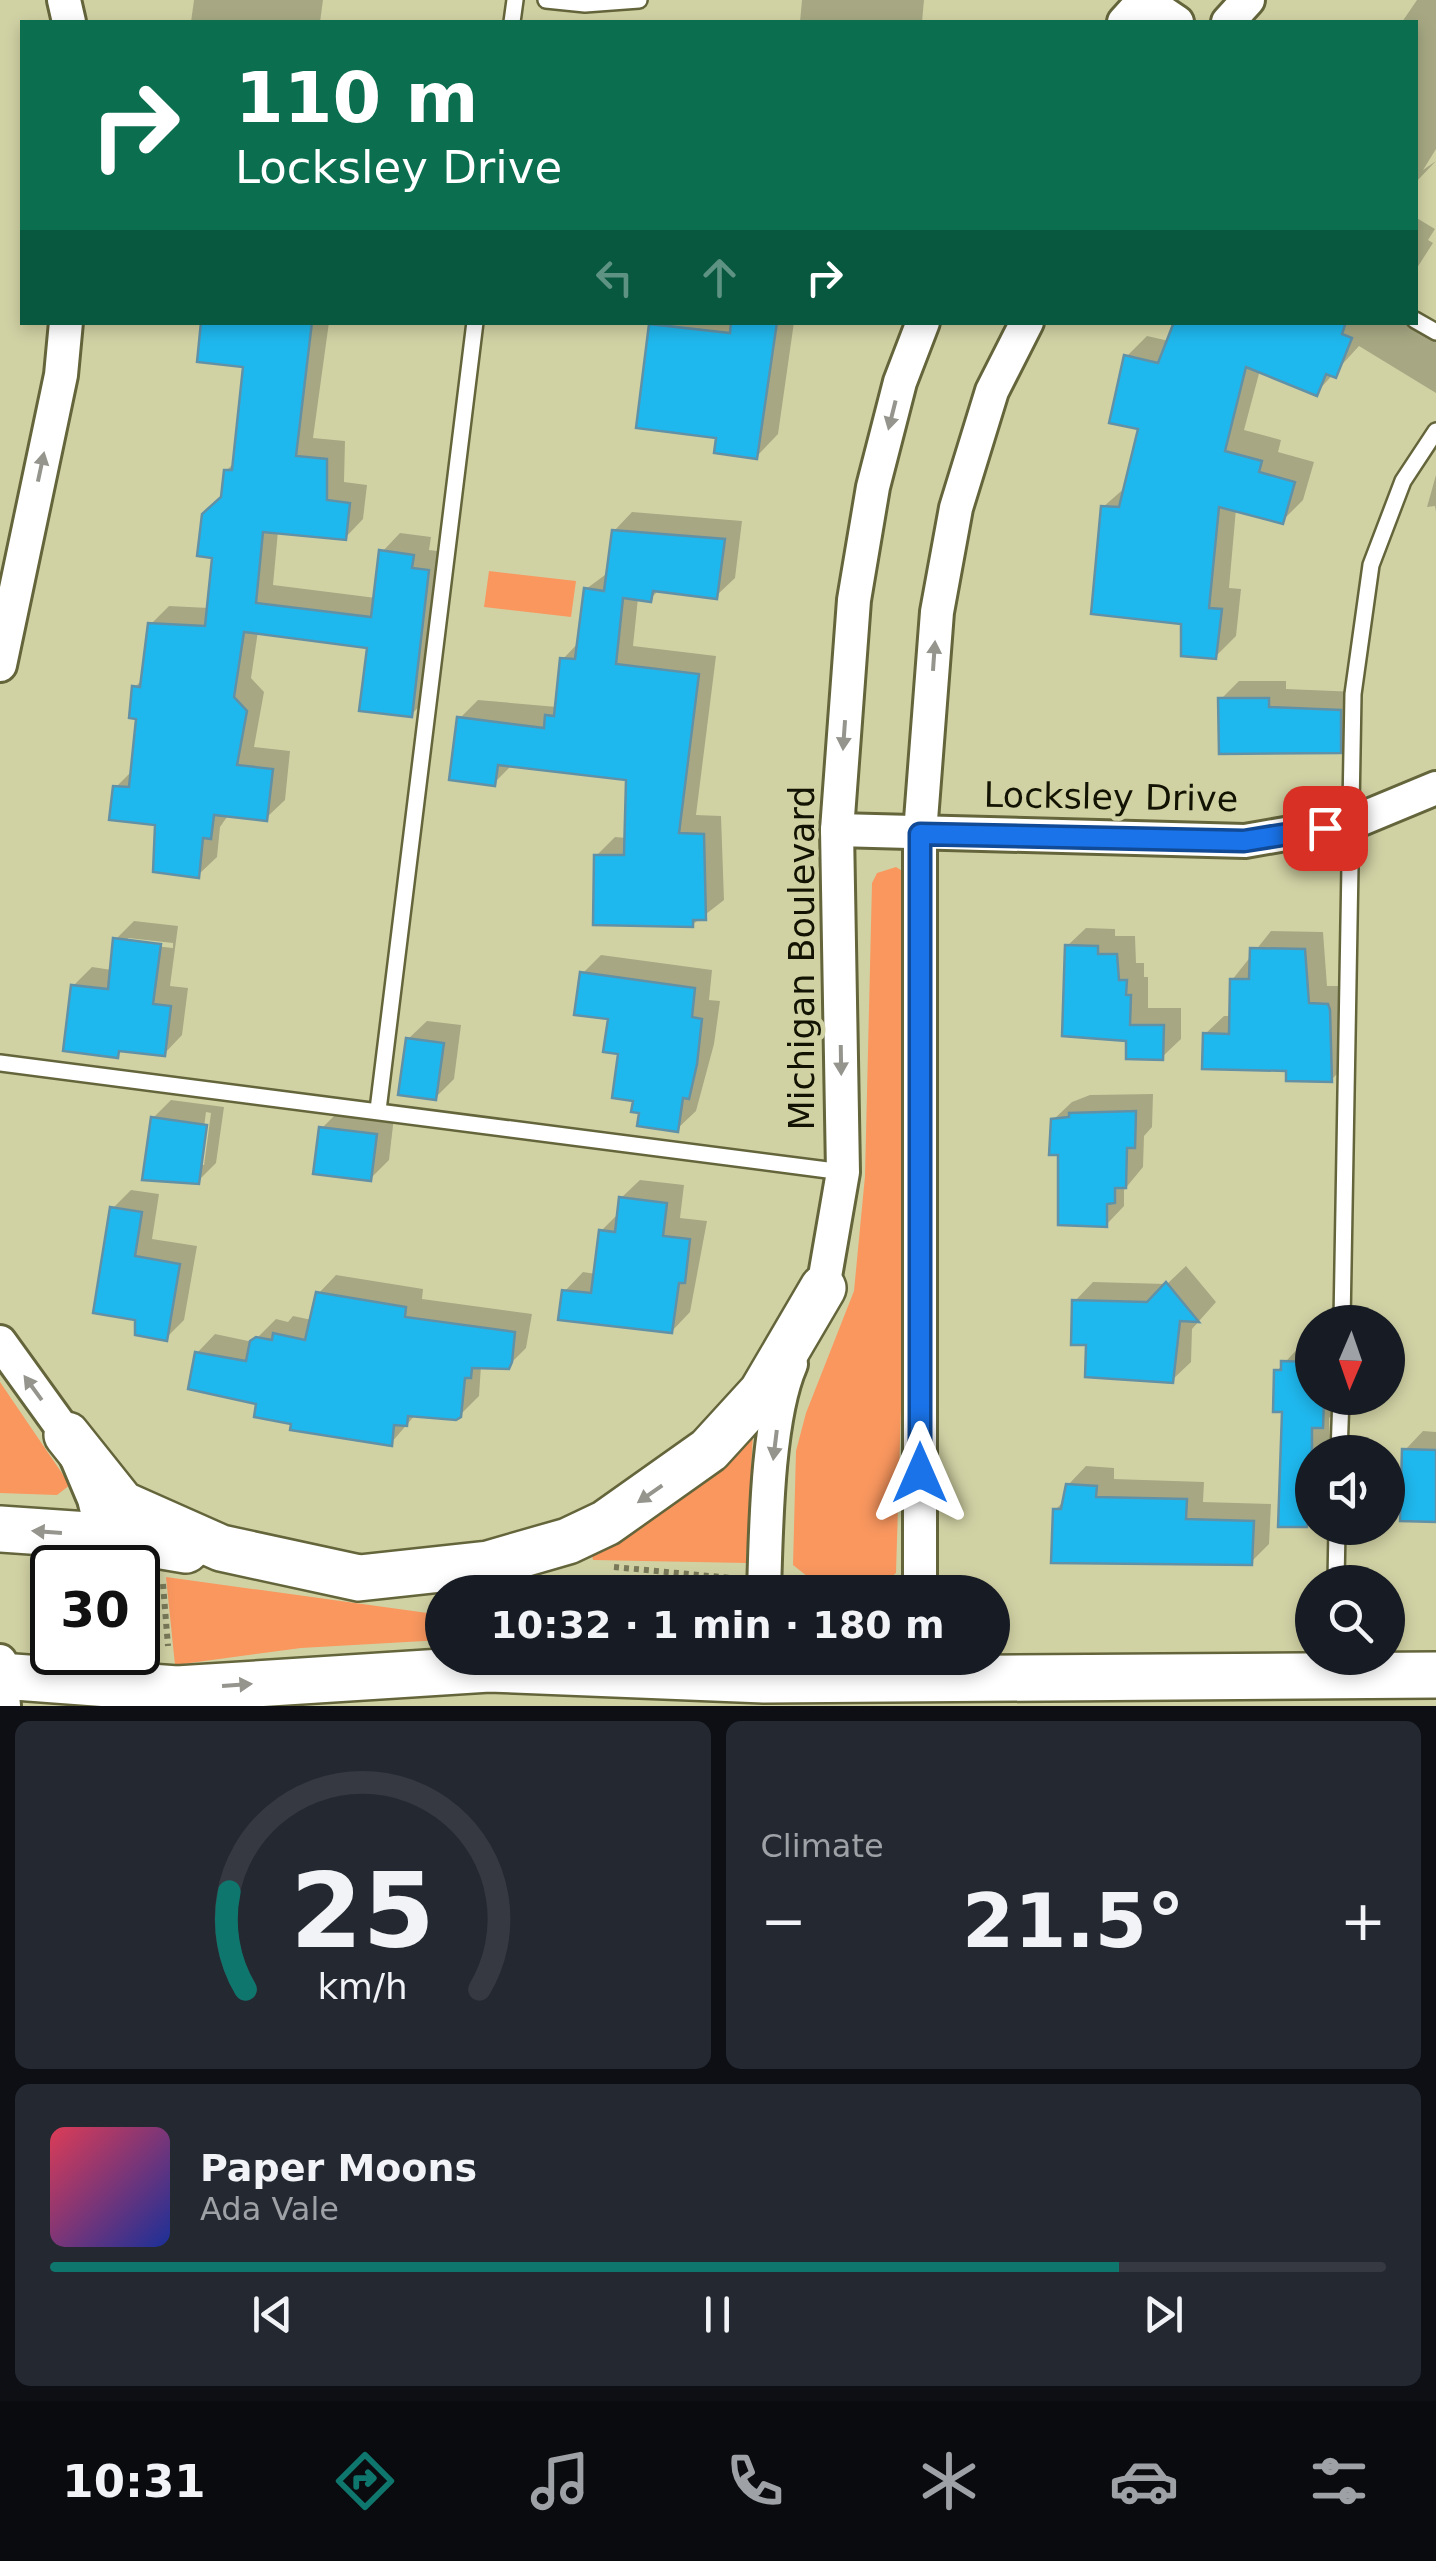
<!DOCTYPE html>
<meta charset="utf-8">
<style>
:root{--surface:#171b24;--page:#242831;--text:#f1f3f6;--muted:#9ea1a6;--line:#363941;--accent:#0f766e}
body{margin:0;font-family:"DejaVu Sans",sans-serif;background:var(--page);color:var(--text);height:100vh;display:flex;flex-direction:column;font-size:38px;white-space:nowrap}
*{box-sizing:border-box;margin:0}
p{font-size:32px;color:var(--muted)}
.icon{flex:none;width:55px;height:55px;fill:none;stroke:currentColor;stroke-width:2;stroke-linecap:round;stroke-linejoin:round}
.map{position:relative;height:1706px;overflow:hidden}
.side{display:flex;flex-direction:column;gap:15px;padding:15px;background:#0d0f14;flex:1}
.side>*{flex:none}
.top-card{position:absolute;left:20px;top:20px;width:1398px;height:305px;border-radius:0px;box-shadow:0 5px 15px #0003;background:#0b6e4f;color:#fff;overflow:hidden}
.needle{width:65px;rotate:182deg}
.buttons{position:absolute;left:1295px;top:1305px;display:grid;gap:20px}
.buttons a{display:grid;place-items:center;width:110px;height:110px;border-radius:50%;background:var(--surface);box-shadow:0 5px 15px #0003;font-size:50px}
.speed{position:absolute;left:30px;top:1545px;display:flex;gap:20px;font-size:50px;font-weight:700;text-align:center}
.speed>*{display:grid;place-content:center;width:130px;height:130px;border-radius:50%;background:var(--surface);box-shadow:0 5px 15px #0003;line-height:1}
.speed .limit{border:5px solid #111;border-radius:15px;background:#fff;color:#111}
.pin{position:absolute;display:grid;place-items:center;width:85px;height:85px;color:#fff;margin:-42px;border-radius:20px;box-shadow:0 5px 15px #0006}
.me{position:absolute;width:110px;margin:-55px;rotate:0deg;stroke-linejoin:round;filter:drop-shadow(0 0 8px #0008)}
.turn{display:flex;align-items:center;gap:35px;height:210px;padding:0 50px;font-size:45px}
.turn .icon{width:130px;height:130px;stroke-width:2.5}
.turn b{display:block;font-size:70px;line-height:85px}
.lanes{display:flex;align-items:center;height:95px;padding:0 50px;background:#0003;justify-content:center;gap:50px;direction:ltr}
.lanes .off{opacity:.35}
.big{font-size:75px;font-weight:700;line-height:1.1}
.side .tile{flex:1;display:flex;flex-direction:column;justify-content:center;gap:15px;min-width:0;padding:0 35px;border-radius:15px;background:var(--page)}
.side .dial{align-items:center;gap:0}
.dial svg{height:260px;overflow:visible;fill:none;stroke:var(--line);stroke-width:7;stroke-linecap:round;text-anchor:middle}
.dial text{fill:var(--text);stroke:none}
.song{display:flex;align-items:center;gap:30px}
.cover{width:120px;height:120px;border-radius:15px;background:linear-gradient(135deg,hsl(350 70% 55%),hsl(230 70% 35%))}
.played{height:10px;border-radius:5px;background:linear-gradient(90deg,var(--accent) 80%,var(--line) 80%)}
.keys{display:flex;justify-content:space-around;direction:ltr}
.heat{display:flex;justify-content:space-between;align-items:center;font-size:55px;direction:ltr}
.side .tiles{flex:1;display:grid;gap:15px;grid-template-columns:1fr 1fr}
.tile:last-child{grid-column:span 2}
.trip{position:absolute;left:425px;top:1575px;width:585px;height:100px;border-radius:50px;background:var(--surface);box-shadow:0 5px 15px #0003;font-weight:700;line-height:100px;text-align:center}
.menu{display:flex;height:160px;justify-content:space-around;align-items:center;background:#090b0e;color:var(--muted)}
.menu .icon{width:70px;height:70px}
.menu .selected{color:var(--accent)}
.menu b{font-size:45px;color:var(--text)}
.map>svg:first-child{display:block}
.green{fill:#f9975f}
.shadow{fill:#0003;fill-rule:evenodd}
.building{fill:#1fb8ee;stroke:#6191a7;stroke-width:2.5}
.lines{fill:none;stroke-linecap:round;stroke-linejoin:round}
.lane-casing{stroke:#64653b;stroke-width:20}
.street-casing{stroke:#64653b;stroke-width:38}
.secondary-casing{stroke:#64653b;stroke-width:50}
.path{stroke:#7a7a5a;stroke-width:6;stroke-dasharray:5 5;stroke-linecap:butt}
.lane{stroke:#fff;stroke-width:15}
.street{stroke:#fff;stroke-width:32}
.secondary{stroke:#fff;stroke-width:45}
.oneway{fill:#95958e}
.route-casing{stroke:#114b97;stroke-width:25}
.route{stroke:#1a73e8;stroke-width:18}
.labels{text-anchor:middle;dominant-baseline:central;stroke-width:9;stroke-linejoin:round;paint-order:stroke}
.street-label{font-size:35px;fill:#131303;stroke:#d1d2a4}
</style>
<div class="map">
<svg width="1436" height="1706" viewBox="0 0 1436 1706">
<rect width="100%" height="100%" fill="#d1d2a4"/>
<g class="green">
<polygon points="489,571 576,581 571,617 484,607"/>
<polygon points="896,867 904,872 908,1178 896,1573 881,1586 812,1580 793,1565 796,1451 806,1413 854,1291 865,1176 872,883 877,873"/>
<polygon points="0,1382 70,1485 57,1495 0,1493"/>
<polygon points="753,1434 746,1563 593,1560 590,1546"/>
<polygon points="166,1577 442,1615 442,1640 301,1648 175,1665"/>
</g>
<g class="shadow">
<polygon points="194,0 323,0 320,22 191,22"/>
<polygon points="802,0 924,0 922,22 800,22"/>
<polygon points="1417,0 1436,0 1436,149 1423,170 1436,161 1415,183 1415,22 1402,22"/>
<polygon points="1415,217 1435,229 1428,240 1433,243 1415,271"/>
<polygon points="1415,311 1436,324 1436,393 1359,346 1316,393 1260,370 1244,430 1281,440 1278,452 1314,462 1303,500 1282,521 1236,509 1229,588 1241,589 1236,636 1215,657 1184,621 1103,507 1127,486 1141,427 1126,357 1147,336 1169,341 1177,322 1415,322"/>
<polygon points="204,322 329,322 313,438 345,441 344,482 367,485 363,519 345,538 278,531 273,585 376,598 382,552 400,533 431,537 429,550 446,552 429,696 411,715 369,646 258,631 251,678 264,692 254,747 290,751 285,800 266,818 229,814 220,827 217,857 198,875 158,823 116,787 134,769 138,717 135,687 144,678 151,624 169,606 209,608 226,471 235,462 246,365"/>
<polygon points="654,322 794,322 778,434 757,456 719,436"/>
<polygon points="1436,475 1436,512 1435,506 1427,507"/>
<polygon points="632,512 742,521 735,578 716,596 660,589 650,599 638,598 633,646 716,656 696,815 721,816 724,900 692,925 596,856 615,837 627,838 629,778 513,764 494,783 460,718 478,700 557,707 563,659 580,641 586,589 609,572 614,531"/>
<polygon points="1239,681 1286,681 1286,689 1358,692 1358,732 1340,751 1221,699"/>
<path d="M134 921 178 926 170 986 188 988 182 1035 164 1054 124 1049 117 1055 73 986 92 967 112 970 116 939ZM128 938 173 943V948L128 943Z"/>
<polygon points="1086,928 1115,929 1115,936 1135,936 1136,963 1144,963 1144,977 1148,977 1148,1008 1181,1008 1181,1039 1162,1057 1129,1039 1067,946"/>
<polygon points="1271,931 1323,932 1327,986 1346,986 1349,1062 1331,1080 1205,1034 1224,1016 1232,1016 1232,980"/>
<polygon points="601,955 712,970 709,1000 720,1001 714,1044 696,1111 677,1129 642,1110 635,1098 610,1017 583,973"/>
<polygon points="427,1021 461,1025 454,1079 435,1098 408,1039"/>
<polygon points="1153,1094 1152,1127 1144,1136 1143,1167 1124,1190 1124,1206 1106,1225 1061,1153 1053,1120 1072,1102 1090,1095"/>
<path d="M171 1100 224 1107 216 1163 198 1181 153 1118ZM206 1112 211 1113 204 1165H199Z"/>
<polygon points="340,1110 394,1117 389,1160 370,1179 322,1128"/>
<polygon points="640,1180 684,1185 680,1218 707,1221 690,1312 672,1331 565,1291 583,1272 596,1274 601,1231 620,1212 621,1198"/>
<polygon points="131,1190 159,1194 152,1239 197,1246 184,1320 166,1338 138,1318 113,1208"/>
<polygon points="1186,1266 1216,1302 1192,1329 1191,1362 1172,1380 1088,1343 1075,1301 1093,1282 1167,1284"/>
<polygon points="336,1275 423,1289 422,1299 532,1314 526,1348 508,1366 481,1366 479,1396 460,1415 416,1414 391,1443 294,1422 258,1402 197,1353 215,1334 253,1342 276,1319 288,1322 293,1316 312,1320 318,1294"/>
<polygon points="1302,1344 1312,1344 1312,1398 1340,1398 1340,1407 1329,1418 1330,1452 1312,1452 1312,1519 1306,1525 1277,1371"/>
<polygon points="1423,1431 1436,1432 1436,1519 1405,1450"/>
<polygon points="1086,1466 1114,1468 1114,1479 1204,1482 1203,1502 1271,1504 1269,1544 1251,1562 1055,1510 1065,1500 1068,1485"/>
</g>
<g class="building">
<polygon points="201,322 312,322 296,456 327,459 327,500 350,503 346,540 263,532 256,603 371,617 379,550 414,555 412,568 429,570 412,717 359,711 367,648 244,632 234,697 247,711 237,765 273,769 267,821 214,815 211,839 203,838 199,878 153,872 155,825 109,820 113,786 129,787 136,719 129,718 132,686 140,687 148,623 205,626 212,558 197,556 202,514 221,497 224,470 232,470 243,367 197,362"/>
<polygon points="731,322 777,322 757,459 714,453 716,438 636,428 649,324 730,333"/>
<polygon points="1174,322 1346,322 1342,334 1352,338 1336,378 1326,374 1317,396 1246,367 1225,451 1262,461 1259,472 1295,482 1283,524 1219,507 1209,608 1222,609 1216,659 1181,656 1181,624 1091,614 1101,506 1119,507 1138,429 1109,423 1124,355 1158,363"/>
<polygon points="612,530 725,539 717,599 653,591 651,602 623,598 616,664 699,674 679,833 704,834 706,920 693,920 693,927 593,925 594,855 624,855 626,780 498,765 495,786 449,780 457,717 544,728 545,715 554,716 560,658 575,659 584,588 604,591"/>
<polygon points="1218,698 1269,698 1269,707 1341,710 1341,753 1219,754"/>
<polygon points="113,938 161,944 153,1004 171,1006 165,1056 119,1051 118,1058 63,1051 71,985 108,989"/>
<polygon points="1065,945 1098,946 1098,954 1117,954 1119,980 1127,980 1126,995 1131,995 1130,1025 1164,1025 1163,1060 1126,1059 1126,1041 1062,1036"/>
<polygon points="1250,948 1305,949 1309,1003 1328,1004 1330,1010 1332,1082 1286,1081 1286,1071 1202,1069 1203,1033 1229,1034 1230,979 1249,979"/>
<polygon points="580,972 695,988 692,1017 702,1019 697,1064 689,1099 683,1098 678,1132 637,1126 639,1113 631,1112 633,1101 612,1098 618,1054 603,1052 608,1019 574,1015"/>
<polygon points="406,1038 444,1043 436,1100 398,1095"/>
<polygon points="1136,1111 1135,1148 1127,1148 1126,1188 1115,1188 1115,1203 1107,1204 1107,1227 1058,1225 1058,1155 1049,1155 1051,1119 1069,1117 1069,1113"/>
<polygon points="151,1117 207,1125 199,1184 142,1180"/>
<polygon points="319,1127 377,1134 371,1181 313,1174"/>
<polygon points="619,1197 667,1203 663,1236 690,1239 685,1283 679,1283 672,1333 558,1320 562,1290 591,1293 599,1230 615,1232"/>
<polygon points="110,1207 142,1212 135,1256 180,1264 167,1341 135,1335 135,1320 93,1313"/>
<polygon points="1166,1282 1199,1322 1180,1321 1173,1383 1085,1377 1086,1345 1071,1345 1072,1300 1147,1302"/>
<polygon points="316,1292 406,1307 405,1317 515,1332 512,1362 509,1369 472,1368 471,1378 465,1378 461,1417 456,1420 408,1416 407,1426 394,1425 392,1446 290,1430 291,1424 254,1417 256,1404 188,1389 195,1352 246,1361 250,1341 256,1337 272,1340 273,1333 305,1340"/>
<polygon points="1281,1361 1312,1362 1312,1398 1324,1398 1323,1428 1312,1428 1312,1502 1307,1502 1307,1527 1278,1527 1282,1412 1273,1412 1274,1370 1281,1370"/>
<polygon points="1402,1449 1436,1450 1436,1522 1400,1521"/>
<polygon points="1066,1484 1097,1486 1096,1497 1187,1499 1186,1519 1254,1521 1252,1565 1051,1563 1053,1509 1061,1509"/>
</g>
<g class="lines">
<g class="lane-casing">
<g id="lane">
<polyline points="546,0 585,4 639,0"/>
<polyline points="512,22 515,0"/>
<polyline points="1415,320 1436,332"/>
<polyline points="0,1063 843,1172"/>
<polyline points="378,1110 475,322"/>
<polyline points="1342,1322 1353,694 1371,565 1403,481 1436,431"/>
<polyline points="1339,1452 1341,1398"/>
<polyline points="1336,1582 1337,1528"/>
</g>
</g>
<g class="street-casing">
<g id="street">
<polyline points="64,0 69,22"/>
<polyline points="1144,0 1177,22"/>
<polyline points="1124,22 1144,0"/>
<polyline points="1228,22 1248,0"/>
<polyline points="0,665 61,375 66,322"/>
<polyline points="837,830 1245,841 1354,822 1436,788"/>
<polyline points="814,1309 823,1288 843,1172 837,830 854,600 873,487 900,382 923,322"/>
<polyline points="0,1342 67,1435 94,1499 103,1536 122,1568"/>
<path d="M764 1592C766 1530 767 1419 791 1364"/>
<polyline points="920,1592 920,833 937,612 956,508 992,391 1027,322"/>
<polyline points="0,1661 4,1706"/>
<polyline points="126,1706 130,1652"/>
</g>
</g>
<g class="secondary-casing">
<g id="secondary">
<polyline points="67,1435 122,1504 221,1548 359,1578 488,1564 568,1541 606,1523 709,1450 762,1392 823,1288"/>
<polyline points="0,1529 103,1536 186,1550"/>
<polyline points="0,1676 177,1689 489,1669 764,1680 1436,1675"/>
</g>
</g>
<g class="path">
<polyline points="614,1567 731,1578"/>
<polyline points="163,1584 168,1646"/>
<polyline points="796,1585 889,1592"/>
</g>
<use href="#lane" class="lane"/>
<use href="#street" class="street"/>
<use href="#secondary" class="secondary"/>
</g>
<defs><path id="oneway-solid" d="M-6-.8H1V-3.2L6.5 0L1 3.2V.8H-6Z" transform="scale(2.5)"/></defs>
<g class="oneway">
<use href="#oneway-solid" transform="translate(892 415) rotate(104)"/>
<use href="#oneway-solid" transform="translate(41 467) rotate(-78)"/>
<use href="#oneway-solid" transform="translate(934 656) rotate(-86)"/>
<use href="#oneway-solid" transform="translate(844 735) rotate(94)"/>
<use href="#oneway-solid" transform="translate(841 1060) rotate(89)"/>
<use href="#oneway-solid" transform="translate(33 1388) rotate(-126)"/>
<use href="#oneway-solid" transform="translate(775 1445) rotate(97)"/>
<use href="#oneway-solid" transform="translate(650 1494) rotate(145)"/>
<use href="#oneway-solid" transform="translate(47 1532) rotate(-176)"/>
<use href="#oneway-solid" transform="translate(237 1685) rotate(-4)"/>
</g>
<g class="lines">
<g class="route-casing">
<polyline id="route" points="920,1473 920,834 1244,841 1325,828"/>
</g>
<use href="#route" class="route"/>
</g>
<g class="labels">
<g class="street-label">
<text transform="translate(1111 797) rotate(1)">Locksley Drive</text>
<text transform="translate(802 958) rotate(-90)">Michigan Boulevard</text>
</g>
</g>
</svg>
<div class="buttons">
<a><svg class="needle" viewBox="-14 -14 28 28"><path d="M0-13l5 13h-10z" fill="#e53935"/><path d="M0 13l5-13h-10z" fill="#9ea1a6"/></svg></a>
<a><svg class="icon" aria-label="sound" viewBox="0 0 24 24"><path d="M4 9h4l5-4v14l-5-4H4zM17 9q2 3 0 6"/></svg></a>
<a><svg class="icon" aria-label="search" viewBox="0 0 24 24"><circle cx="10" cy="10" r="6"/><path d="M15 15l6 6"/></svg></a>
</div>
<div class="speed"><div class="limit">30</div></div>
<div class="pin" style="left:1325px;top:828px;background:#d93025"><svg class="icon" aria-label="arrive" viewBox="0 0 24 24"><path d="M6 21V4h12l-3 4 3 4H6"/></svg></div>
<svg class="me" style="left:920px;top:1473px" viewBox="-20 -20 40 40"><path d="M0-17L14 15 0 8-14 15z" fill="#1a73e8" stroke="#fff" stroke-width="4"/></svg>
<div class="trip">10:32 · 1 min · 180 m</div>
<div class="top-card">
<div class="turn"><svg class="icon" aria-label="right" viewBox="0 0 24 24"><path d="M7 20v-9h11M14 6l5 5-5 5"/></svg><div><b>110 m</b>Locksley Drive</div></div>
<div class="lanes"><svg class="icon off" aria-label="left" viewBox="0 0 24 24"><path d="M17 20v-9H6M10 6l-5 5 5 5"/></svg><svg class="icon off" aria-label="ahead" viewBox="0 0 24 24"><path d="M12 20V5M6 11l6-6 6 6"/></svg><svg class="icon" aria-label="right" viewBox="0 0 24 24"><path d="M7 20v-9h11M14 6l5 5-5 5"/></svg></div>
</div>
</div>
<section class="side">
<div class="tiles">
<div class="tile dial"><svg viewBox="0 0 100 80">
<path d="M14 69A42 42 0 1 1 86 69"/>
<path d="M14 69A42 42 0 0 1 9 39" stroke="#0f766e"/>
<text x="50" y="56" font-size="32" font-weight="700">25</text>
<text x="50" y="72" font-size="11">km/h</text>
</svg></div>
<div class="tile"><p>Climate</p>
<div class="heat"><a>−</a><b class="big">21.5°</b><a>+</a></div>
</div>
<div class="tile">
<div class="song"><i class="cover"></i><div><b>Paper Moons</b><p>Ada Vale</p></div></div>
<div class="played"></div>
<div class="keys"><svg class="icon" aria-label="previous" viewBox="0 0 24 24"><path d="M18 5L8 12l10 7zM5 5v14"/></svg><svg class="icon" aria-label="pause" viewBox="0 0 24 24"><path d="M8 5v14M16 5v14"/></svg><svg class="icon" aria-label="next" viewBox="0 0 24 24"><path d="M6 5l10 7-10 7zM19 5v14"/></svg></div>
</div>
</div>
</section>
<nav class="menu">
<b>10:31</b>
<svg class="icon selected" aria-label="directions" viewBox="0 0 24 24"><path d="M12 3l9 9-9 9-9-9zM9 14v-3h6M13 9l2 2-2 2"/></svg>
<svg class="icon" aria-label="music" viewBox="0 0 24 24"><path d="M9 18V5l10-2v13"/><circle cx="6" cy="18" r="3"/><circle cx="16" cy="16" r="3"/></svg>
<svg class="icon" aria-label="phone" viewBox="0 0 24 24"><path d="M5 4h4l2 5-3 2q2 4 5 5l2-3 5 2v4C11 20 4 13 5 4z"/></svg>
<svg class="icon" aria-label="climate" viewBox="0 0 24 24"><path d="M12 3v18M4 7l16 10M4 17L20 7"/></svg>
<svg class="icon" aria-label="car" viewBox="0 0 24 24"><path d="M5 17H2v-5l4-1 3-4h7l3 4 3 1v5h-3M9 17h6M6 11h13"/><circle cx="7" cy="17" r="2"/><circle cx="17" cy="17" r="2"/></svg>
<svg class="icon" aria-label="filters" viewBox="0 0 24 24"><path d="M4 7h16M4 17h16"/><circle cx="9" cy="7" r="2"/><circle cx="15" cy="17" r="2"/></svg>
</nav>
